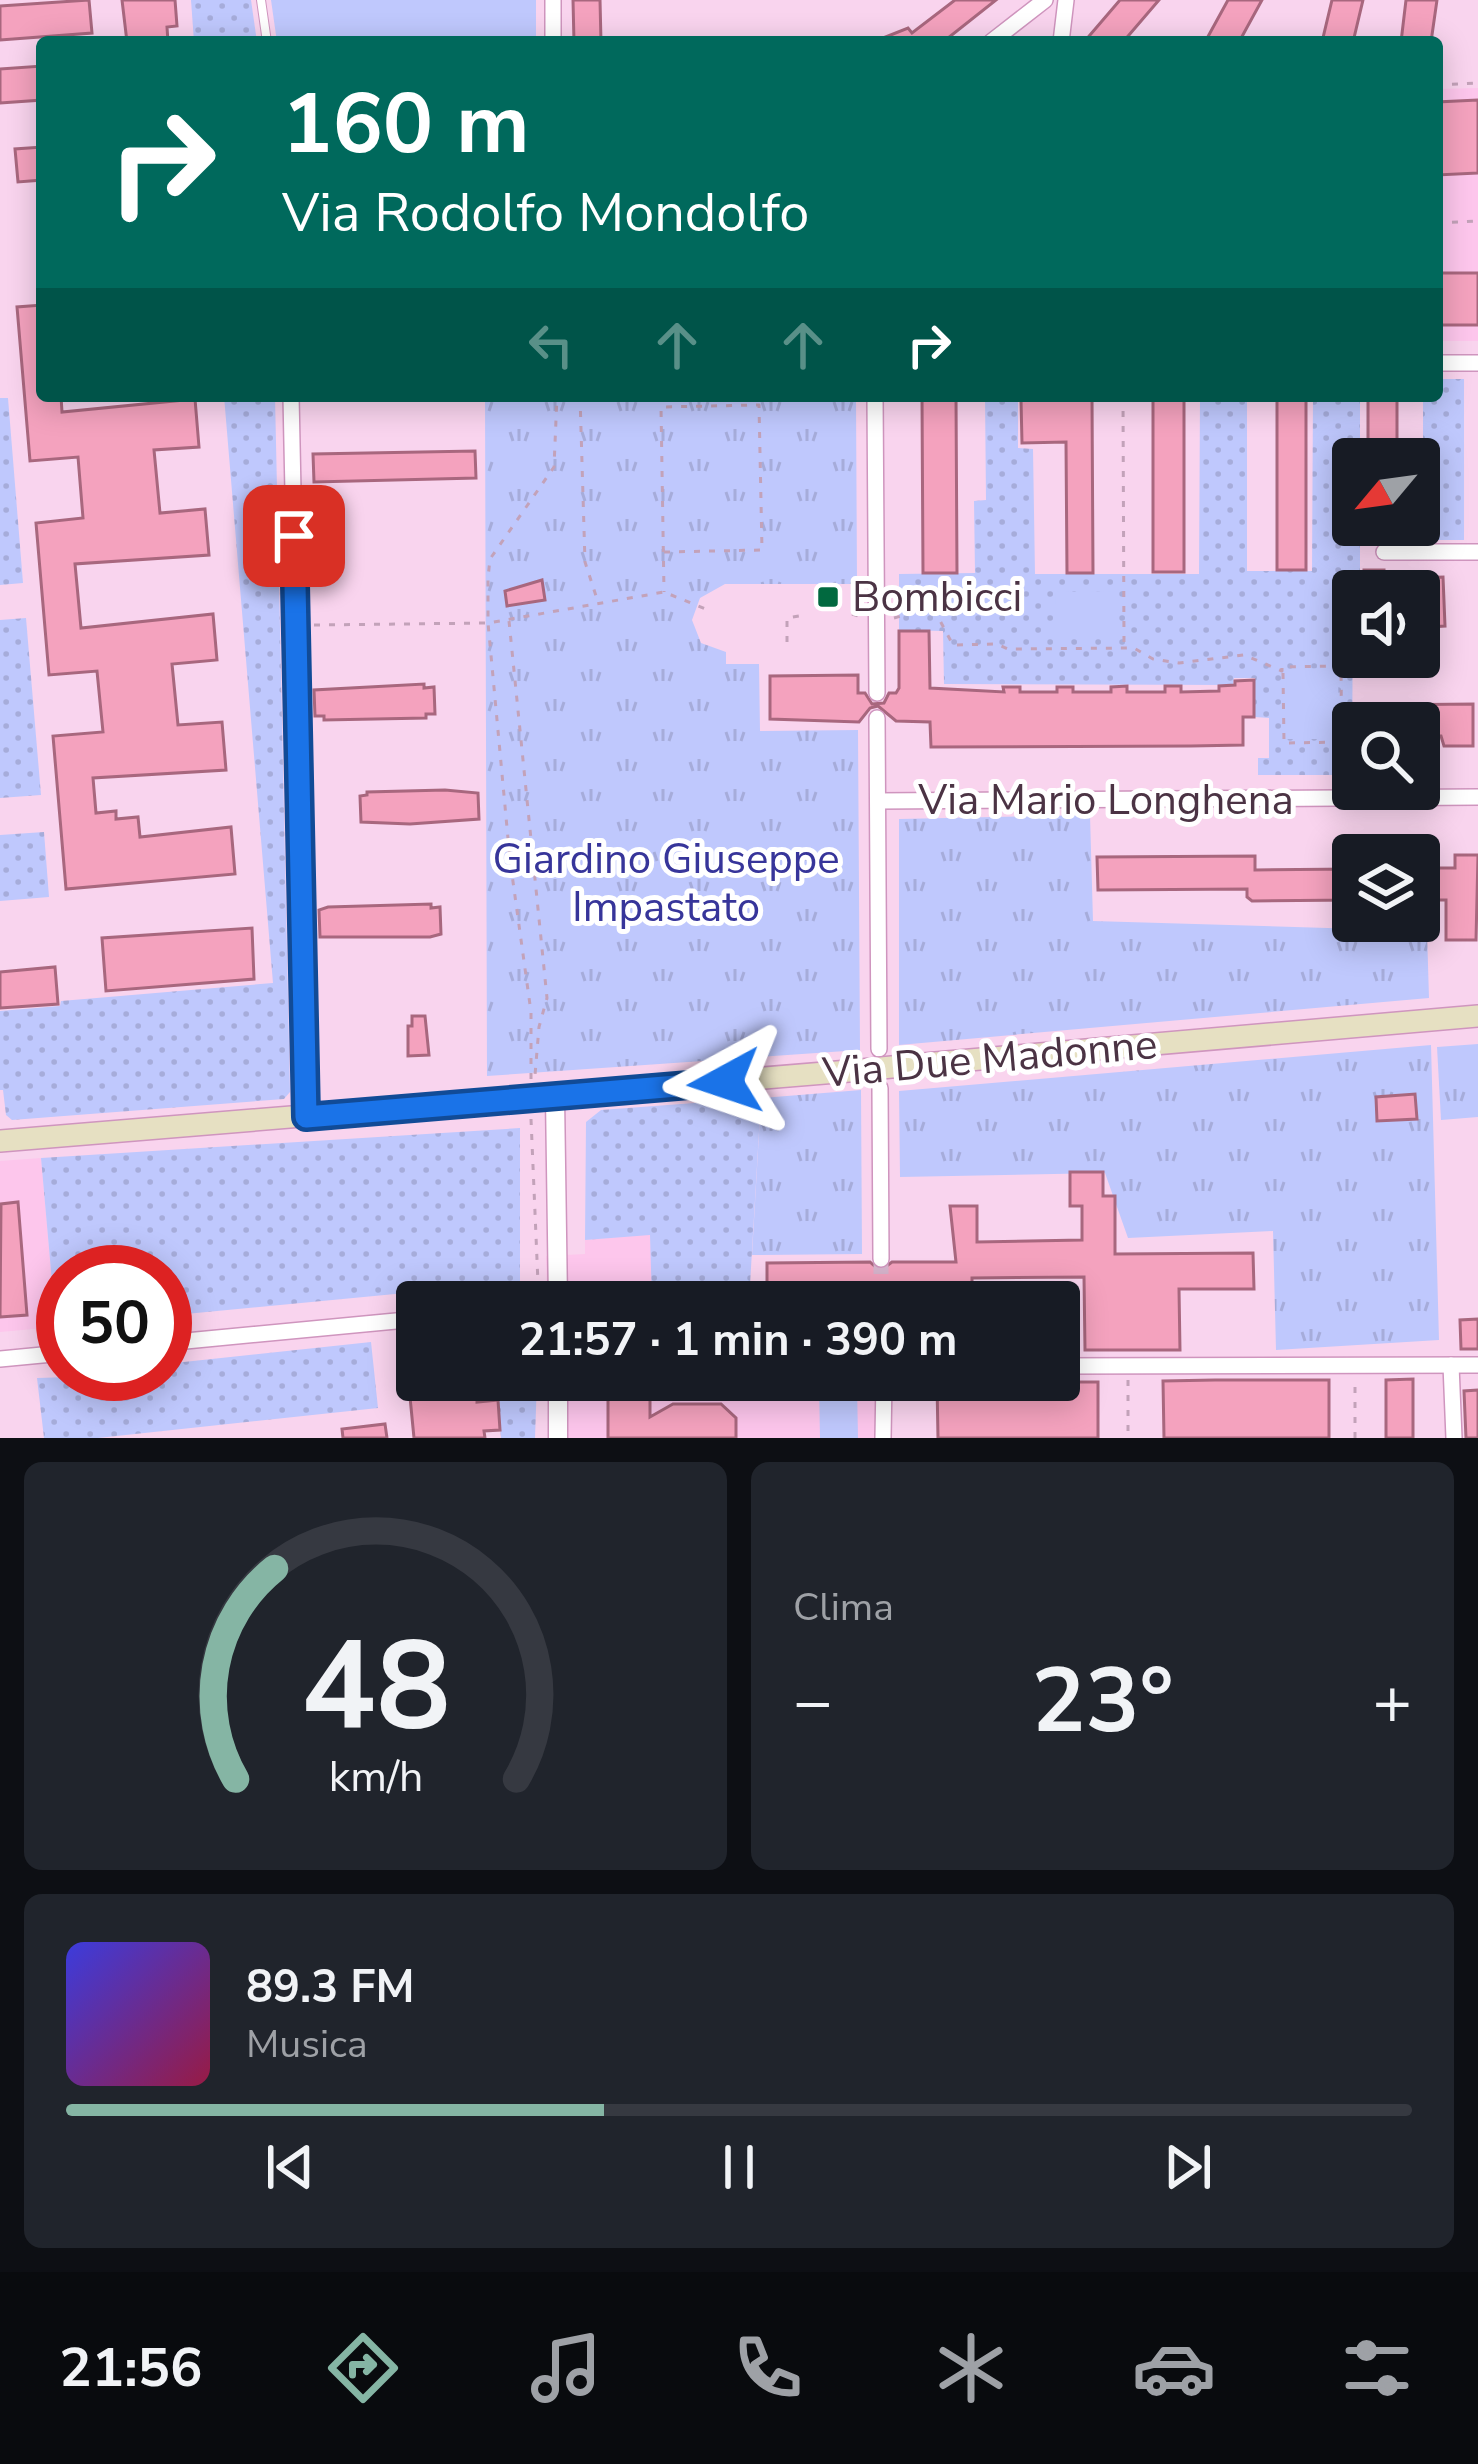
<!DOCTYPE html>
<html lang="it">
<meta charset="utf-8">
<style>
:root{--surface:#171b24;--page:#20242c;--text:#f1f3f6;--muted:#9ea1a6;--line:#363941;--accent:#85b5a4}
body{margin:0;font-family:"Nunito Sans",sans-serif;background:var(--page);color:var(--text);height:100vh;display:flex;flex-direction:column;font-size:45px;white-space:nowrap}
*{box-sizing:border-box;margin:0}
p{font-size:39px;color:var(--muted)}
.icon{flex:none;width:66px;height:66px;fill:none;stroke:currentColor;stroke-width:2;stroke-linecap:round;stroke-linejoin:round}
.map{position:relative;height:1438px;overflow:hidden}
.sheet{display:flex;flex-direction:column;gap:24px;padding:24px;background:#0d0f14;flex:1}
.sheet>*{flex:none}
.top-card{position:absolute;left:36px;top:36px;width:1407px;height:366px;border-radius:12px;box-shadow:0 6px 30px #0003;background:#00695c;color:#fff;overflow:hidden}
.needle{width:78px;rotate:241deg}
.buttons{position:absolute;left:1332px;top:438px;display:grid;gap:24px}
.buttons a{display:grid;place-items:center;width:108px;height:108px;border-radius:12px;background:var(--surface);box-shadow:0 6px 30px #0003;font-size:60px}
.speed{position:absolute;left:36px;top:1245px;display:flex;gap:24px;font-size:60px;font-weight:700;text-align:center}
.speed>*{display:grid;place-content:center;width:156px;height:156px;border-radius:50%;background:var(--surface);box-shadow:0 6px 30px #0003;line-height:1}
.speed .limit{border:18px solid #d22;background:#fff;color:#111}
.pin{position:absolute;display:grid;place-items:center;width:102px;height:102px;color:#fff;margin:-51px;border-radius:24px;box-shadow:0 6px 18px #0006}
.me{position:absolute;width:132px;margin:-66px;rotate:265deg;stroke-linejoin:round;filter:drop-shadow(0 0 9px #0008)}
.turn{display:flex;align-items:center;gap:42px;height:252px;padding:0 48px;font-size:54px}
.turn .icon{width:156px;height:156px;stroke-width:2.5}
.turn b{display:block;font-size:84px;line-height:102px}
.lanes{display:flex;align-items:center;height:114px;padding:0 48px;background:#0003;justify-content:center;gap:60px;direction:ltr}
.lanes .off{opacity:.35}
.big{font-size:90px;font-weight:700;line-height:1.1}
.sheet .widget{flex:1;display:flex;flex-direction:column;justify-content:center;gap:18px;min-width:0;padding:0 42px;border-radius:18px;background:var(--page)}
.sheet .dial{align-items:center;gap:0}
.dial svg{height:312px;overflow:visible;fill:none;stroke:var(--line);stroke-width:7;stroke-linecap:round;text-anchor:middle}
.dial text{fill:var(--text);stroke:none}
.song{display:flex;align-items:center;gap:36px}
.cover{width:144px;height:144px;border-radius:18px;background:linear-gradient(135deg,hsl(240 70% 55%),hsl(340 70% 35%))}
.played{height:12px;border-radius:6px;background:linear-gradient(90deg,var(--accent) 40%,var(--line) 40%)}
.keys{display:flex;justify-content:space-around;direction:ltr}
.heat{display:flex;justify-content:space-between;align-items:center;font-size:66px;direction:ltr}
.sheet .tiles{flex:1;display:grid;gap:24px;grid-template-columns:1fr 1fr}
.widget:last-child{grid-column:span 2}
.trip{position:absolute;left:396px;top:1281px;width:684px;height:120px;border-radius:12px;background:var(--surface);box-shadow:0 6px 30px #0003;font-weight:700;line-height:120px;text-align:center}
.dock{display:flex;height:192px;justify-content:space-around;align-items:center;background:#090b0e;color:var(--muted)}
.dock .icon{width:84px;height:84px}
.dock .current{color:var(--accent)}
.dock b{font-size:54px;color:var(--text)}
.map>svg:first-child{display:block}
.built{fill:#fdc6ec}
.grass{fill:url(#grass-dots)}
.park{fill:url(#park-tufts)}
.pitch{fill:#bfc8fd}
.building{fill:#f4a2be;stroke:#a8677e;stroke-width:3}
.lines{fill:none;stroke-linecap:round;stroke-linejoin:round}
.minor-tunnel{stroke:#d6b4cc;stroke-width:15;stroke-dasharray:15 8;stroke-linecap:butt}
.service-casing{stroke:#cf95be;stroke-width:10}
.minor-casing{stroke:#cf95be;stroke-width:18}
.tertiary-casing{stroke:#cf95be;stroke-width:21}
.secondary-casing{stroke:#cf95be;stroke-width:24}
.path{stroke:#c3a2b9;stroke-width:3;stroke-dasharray:6 9;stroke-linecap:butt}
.service{stroke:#fff;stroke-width:8}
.minor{stroke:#fff;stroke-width:15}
.tertiary{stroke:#fff;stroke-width:18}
.secondary{stroke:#e6e0c2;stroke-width:21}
.secondary-bridge-casing{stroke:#cf95be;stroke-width:24;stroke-linecap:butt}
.secondary-bridge{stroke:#e6e0c2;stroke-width:21}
.route-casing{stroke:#114b97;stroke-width:30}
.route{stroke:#1a73e8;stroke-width:21}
.poi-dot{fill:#01693f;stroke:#fff;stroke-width:4.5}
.labels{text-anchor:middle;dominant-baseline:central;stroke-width:10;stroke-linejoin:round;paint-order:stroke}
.poi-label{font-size:42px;fill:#4b3344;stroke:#fff;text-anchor:start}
.street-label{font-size:42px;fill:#4b3344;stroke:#fff}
.park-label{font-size:42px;fill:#37359a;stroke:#fff}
</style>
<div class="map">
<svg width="1478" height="1438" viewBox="0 0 1478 1438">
<defs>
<pattern id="grass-dots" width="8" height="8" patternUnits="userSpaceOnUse" patternTransform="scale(3)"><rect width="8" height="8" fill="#bfc8fd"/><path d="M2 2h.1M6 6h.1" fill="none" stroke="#a6acda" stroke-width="1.8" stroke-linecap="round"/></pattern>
<pattern id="park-tufts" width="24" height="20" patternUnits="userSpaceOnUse" patternTransform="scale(3)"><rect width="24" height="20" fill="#bfc8fd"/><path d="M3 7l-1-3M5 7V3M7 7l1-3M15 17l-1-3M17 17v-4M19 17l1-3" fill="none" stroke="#a6acda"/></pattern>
</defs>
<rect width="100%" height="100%" fill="#f9d4ee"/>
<g class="built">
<polygon points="1478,88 1478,341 1437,341 1437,89"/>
<polygon points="41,1158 56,1327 0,1332 0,1161"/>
<polygon points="650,1234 651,1250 745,1302 547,1302 546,1256 585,1254 585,1240"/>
<polygon points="549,1380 880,1380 881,1438 550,1438"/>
</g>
<g class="grass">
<polygon points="191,0 251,0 257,42 194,42"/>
<polygon points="1437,379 1464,379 1464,540 1423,540 1423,396 1437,396"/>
<polygon points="224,396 275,396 290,1092 284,1099 12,1120 6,1115 3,1090 0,1090 0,1011 60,1006 61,1001 273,983"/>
<polygon points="985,396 1046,396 1018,399 1018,448 1033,449 1035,574 1199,574 1200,396 1247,396 1247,571 1312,571 1313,396 1360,396 1360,459 1353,459 1353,525 1360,525 1360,591 1353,591 1352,775 1258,775 1258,758 1269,758 1269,718 1255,717 1255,678 1234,678 1233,685 944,684 943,631 899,630 899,574 975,573 974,501 986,500"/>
<polygon points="0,398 8,398 23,583 0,585"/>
<polygon points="26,618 41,795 0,798 0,620"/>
<polygon points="44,832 49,897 0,901 0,835"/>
<polygon points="761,1098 749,1302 652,1302 650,1235 585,1240 586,1122 601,1110"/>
<polygon points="520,1128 520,1282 165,1316 165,1272 63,1272 63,1326 56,1327 41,1158"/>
<polygon points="371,1342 378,1408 98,1438 44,1438 37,1378 165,1374 165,1364"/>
<polygon points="496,1380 537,1380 535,1438 501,1438"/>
</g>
<g class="park">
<polygon points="485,396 856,396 857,584 725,584 700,598 692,620 701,643 726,652 726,664 759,664 760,731 858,730 860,1050 487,1076"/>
<polygon points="1090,815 1093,921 1427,931 1429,998 899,1045 899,819"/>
<polygon points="1478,1044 1478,1117 1441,1120 1437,1047"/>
<polygon points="1431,1045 1439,1340 1276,1350 1273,1231 1128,1238 1105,1173 900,1177 899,1091"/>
<polygon points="861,1090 862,1254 752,1255 761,1098"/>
</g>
<g class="pitch">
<polygon points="271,0 536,0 536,42 277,42"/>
<polygon points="1113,591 1113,635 1056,635 1055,592"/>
<polygon points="1338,668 1339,739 1287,739 1286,669"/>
<polygon points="857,1385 858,1438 820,1438 819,1386"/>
</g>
<g class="building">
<polygon points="89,0 92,33 0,40 0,6"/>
<polygon points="122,0 175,0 177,26 167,27 168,42 127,42"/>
<polygon points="573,0 600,0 601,42 574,42"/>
<polygon points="955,0 996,0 943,42 873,42 908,28 912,33"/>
<polygon points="1120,0 1159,0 1123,42 1084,42"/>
<polygon points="1228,0 1262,0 1239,42 1205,42"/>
<polygon points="1332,0 1363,0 1353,42 1322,42"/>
<polygon points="1406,0 1437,0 1431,42 1401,42"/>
<polygon points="42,66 42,100 0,103 0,69"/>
<polygon points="1478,100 1478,173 1437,175 1437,102"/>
<polygon points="42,147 42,180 18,182 15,149"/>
<rect x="1437" y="273" width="41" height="52"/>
<polygon points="42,305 42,396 61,396 62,412 195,399 199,447 154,450 160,513 205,509 209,555 75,564 81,628 213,614 217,660 172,664 178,725 222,722 226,770 93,778 96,813 116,811 116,819 138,817 140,837 231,827 235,874 66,889 53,736 103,732 97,671 49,675 36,523 83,518 78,457 30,461 17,307"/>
<polygon points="922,396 956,396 957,573 923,573"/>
<polygon points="1066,396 1092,396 1093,573 1067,573 1066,442 1022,443 1021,400 1066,399"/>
<rect x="1153" y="396" width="31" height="176"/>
<rect x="1277" y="396" width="29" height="174"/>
<rect x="1368" y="396" width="29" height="63"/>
<polygon points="475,451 476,478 314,482 313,454"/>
<polygon points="1368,525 1397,525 1397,540 1368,542"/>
<polygon points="1364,570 1384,570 1384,579 1443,577 1445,626 1430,627 1429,602 1419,603 1419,591 1364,591"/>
<polygon points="542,580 545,600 507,606 505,591"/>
<polygon points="899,631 929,631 930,688 1004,692 1003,687 1020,687 1020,692 1057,692 1057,687 1073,687 1073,692 1111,692 1111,687 1127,686 1127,692 1165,692 1165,686 1181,686 1181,692 1219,691 1219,686 1235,685 1235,681 1254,680 1254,717 1243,717 1243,745 1191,746 931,747 930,722 896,721 878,706 870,708 859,722 770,719 770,676 858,675 858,693 865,693 872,704 884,703 889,693 896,693 899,688"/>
<polygon points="424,684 424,688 434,687 435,714 426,714 426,718 324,720 324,716 315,716 314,690"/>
<polygon points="1473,704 1473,746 1444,746 1441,736 1419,736 1419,723 1378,723 1378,705"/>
<polygon points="445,790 478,793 479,819 410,824 361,822 360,796 367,795 367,792"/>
<polygon points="1455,855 1478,855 1476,940 1446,940 1446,900 1419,900 1419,868 1455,868"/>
<polygon points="1255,856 1255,870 1353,869 1353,900 1252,901 1247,897 1247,889 1098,890 1097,857"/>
<polygon points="431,904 431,908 440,907 441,934 430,937 320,937 319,910 328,907"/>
<polygon points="252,928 254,979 106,991 102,938"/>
<polygon points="55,967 58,1004 0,1008 0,972"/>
<polygon points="412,1016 425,1016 429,1055 408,1056 408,1026 412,1026"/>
<polygon points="1415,1094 1417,1119 1377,1121 1376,1097"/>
<polygon points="1070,1172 1103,1172 1103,1196 1115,1196 1115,1254 1253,1253 1254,1289 1179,1289 1180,1350 1085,1350 1084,1277 972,1278 972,1297 767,1298 767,1263 870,1262 880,1271 892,1262 956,1262 950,1206 977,1206 977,1242 1082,1240 1082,1206 1070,1206"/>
<polygon points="18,1202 27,1315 0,1317 1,1204"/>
<polygon points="1478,1319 1478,1349 1461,1349 1460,1320"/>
<polygon points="1413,1379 1413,1438 1386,1438 1386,1380"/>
<polygon points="608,1380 650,1380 650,1417 673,1404 721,1404 736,1418 736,1438 608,1438"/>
<polygon points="1215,1380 1329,1380 1329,1438 1164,1438 1163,1381"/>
<polygon points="1047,1382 1047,1391 1063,1382 1098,1382 1098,1438 938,1438 937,1383"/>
<polygon points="1478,1390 1478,1438 1466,1438 1464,1391"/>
<polygon points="437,1394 477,1394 477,1402 498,1400 500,1430 484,1431 485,1438 414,1438 410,1397"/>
<polygon points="385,1424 387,1438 343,1438 342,1429"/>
</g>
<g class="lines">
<polyline class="minor-tunnel" points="881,1259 881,1302"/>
<g class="service-casing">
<polyline id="service" points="261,0 267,42"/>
</g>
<g class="minor-casing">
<g id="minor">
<polyline points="553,0 553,42"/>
<polyline points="991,42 1045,0"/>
<polyline points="1061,42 1066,0"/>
<polyline points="1437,363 1478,363"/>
<polyline points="291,396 306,1117"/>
<polyline points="875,396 877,693"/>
<polyline points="1384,552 1478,552"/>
<polyline points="877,718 879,1049"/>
<polyline points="878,801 1478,797"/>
<polyline points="880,1088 881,1259"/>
<polyline points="165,1343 417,1319"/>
<polyline points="0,1359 63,1353"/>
<polyline points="1451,1365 1454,1438"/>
<polyline points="1059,1366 1478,1365"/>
<polyline points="883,1438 884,1380"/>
</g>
</g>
<g class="tertiary-casing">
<g id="tertiary">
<polyline points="555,1097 558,1302"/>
<polyline points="558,1380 558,1438"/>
</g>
</g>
<g class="secondary-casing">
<g id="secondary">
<polyline points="912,1065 1478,1016"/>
<polyline points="0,1141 861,1070"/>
</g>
</g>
<g class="path">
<polyline points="1437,85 1478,83"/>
<polyline points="1437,223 1478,221"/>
<polyline points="580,396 585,562 598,602"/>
<polyline points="1123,396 1124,646"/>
<polyline points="664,552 762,550 759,405 661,407 664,592"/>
<polyline points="852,614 858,616"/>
<polyline points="894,618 905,615 907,590 923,589 953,645 997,644 1008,649 1134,648 1153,659 1179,663 1244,655 1282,671 1282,667 1341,666 1342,784"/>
<polyline points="509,621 547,998 539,1027 535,1075"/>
<polyline points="314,625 488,623 664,592 708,610"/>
<polyline points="787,642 787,618 804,615"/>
<polyline points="1283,673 1284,743 1342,742"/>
<polyline points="531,1079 531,1012 510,860 488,623 488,578 490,559 554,467 557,396"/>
<polyline points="531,1119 538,1283"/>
<polyline points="1128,1380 1128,1438"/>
<polyline points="1355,1438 1355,1380"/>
</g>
<use href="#service" class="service"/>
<use href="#minor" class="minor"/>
<use href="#tertiary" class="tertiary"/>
<use href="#secondary" class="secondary"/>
<g class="secondary-bridge-casing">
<polyline id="secondary-bridge" points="861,1070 912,1065"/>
</g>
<use href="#secondary-bridge" class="secondary-bridge"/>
</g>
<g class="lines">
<g class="route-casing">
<polyline id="route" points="294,536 306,1117 725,1082"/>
</g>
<use href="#route" class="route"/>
</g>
<rect class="poi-dot" x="816" y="585" width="24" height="24" rx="6"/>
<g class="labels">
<g class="poi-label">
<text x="852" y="597">Bombicci</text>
</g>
<g class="street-label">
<text x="1106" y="800">Via Mario Longhena</text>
<text transform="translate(990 1059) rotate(-5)">Via Due Madonne</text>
</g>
<g class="park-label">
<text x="666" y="859">Giardino Giuseppe<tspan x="666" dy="48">Impastato</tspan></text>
</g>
</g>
</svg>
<div class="buttons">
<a><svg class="needle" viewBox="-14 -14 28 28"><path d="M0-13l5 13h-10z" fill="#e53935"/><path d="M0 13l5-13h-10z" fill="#9ea1a6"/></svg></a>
<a><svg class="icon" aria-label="sound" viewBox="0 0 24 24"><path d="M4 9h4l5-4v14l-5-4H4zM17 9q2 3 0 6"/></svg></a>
<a><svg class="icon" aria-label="search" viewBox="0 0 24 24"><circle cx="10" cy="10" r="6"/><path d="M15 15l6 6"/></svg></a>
<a><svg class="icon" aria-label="layers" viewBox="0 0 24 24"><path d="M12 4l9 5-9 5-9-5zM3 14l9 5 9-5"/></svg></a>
</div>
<div class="speed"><div class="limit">50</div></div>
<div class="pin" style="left:294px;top:536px;background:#d93025"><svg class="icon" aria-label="arrive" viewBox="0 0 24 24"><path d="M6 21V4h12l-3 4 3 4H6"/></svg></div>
<svg class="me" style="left:725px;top:1082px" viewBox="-20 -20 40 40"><path d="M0-17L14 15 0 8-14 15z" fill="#1a73e8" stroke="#fff" stroke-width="4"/></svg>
<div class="trip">21:57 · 1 min · 390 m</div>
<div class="top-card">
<div class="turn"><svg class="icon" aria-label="right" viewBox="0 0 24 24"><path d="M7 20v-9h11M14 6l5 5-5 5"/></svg><div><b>160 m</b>Via Rodolfo Mondolfo</div></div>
<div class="lanes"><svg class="icon off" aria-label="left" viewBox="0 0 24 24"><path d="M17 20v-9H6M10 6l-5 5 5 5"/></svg><svg class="icon off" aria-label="ahead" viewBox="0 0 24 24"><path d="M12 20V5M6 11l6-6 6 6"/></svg><svg class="icon off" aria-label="ahead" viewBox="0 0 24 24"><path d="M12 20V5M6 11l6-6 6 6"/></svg><svg class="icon" aria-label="right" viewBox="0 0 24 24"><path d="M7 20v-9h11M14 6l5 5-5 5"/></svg></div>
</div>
</div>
<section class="sheet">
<div class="tiles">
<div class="widget dial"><svg viewBox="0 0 100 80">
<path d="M14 69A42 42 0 1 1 86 69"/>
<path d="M14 69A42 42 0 0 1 24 15" stroke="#85b5a4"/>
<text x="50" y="56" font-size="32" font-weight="700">48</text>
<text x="50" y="72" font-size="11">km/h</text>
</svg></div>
<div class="widget"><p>Clima</p>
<div class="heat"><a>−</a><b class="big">23°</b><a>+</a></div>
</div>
<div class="widget">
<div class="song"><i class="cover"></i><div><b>89.3 FM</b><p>Musica</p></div></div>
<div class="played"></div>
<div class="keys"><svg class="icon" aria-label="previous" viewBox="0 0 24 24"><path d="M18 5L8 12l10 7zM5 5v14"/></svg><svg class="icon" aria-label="pause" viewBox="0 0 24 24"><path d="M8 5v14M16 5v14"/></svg><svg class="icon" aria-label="next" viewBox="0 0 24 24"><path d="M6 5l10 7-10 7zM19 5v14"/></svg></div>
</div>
</div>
</section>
<nav class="dock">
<b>21:56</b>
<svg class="icon current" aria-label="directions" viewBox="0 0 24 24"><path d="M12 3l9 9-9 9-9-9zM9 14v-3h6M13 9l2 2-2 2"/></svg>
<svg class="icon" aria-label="music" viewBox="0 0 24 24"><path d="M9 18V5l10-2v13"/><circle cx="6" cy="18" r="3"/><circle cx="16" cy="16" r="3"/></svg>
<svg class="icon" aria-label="phone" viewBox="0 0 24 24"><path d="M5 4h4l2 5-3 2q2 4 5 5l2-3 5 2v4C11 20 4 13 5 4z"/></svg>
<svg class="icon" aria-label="climate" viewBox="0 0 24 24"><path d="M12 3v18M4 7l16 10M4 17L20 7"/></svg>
<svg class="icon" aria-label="car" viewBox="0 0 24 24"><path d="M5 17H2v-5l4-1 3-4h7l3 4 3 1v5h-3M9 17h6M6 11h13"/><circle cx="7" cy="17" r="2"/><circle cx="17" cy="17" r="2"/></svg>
<svg class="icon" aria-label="filters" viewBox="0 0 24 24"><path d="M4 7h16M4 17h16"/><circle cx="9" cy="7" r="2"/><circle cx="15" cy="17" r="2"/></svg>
</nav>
